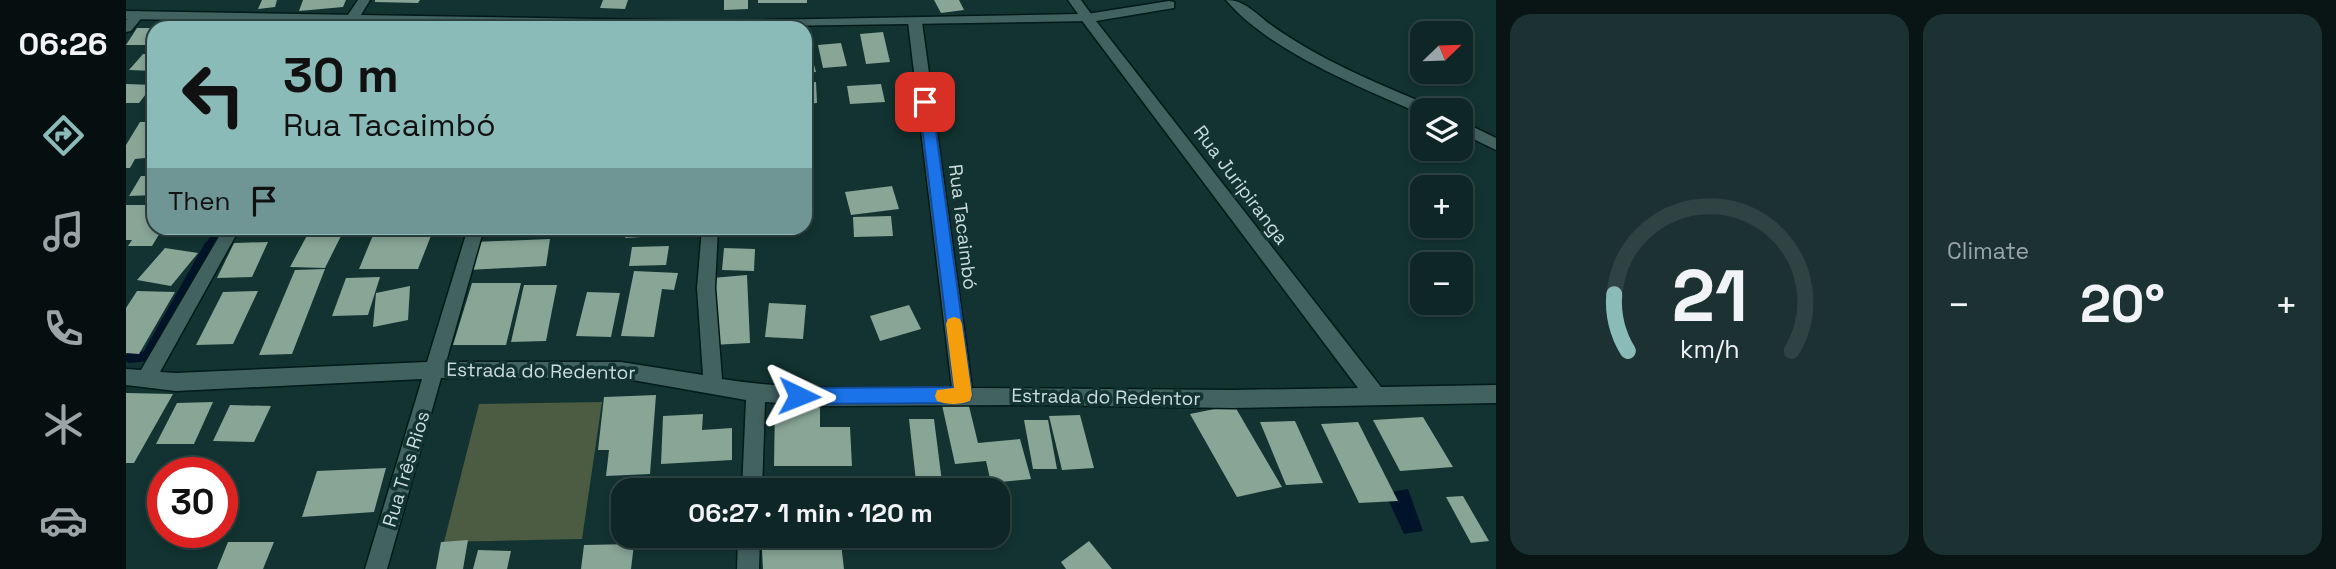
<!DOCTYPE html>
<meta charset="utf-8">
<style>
:root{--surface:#0e2625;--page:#1c3232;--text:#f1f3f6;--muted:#9ba5a7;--line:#2e4342;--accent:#8bbbb9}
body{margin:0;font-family:"Space Grotesk",sans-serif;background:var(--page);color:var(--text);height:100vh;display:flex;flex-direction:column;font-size:26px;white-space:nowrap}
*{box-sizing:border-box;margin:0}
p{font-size:23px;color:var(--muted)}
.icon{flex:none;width:38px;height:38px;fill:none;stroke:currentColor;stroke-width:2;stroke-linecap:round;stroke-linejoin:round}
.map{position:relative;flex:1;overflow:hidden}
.drawer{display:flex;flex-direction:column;gap:14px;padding:14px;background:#081514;width:840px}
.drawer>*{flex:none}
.banner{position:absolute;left:21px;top:21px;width:665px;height:214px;border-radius:21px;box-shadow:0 4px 10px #0003,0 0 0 2px var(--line);background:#8bbbb9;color:#111;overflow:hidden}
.needle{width:46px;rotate:67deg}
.controls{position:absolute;left:1284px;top:21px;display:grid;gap:14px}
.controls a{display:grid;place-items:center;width:63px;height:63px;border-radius:14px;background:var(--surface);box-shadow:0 4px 10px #0003,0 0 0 2px var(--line);font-size:35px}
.speed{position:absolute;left:21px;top:457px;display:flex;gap:14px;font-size:35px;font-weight:700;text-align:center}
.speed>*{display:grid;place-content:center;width:91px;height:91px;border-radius:50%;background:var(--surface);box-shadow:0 4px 10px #0003,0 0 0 2px var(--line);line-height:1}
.speed .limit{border:10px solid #d22;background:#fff;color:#111}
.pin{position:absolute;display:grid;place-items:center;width:60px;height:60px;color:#fff;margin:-30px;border-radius:14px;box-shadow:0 4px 10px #0006}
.me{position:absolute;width:77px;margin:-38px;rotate:92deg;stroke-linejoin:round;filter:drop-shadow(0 0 5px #0008)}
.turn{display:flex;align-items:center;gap:24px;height:147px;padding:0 21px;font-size:32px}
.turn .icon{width:91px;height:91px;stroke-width:2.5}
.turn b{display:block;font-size:49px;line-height:60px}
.then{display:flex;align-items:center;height:66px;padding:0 21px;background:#0003;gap:14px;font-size:26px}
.big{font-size:52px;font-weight:700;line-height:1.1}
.drawer .widget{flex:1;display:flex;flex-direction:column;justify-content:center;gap:10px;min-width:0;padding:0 24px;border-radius:21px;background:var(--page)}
.drawer .dial{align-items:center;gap:0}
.dial svg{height:182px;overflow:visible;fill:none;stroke:var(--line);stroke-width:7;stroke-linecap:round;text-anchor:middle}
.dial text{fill:var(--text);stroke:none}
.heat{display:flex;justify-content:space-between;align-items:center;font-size:38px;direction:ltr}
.drawer .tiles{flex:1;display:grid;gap:14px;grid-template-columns:repeat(2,1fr)}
.trip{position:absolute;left:485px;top:478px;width:399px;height:70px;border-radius:21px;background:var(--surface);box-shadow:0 4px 10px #0003,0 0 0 2px var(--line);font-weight:700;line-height:70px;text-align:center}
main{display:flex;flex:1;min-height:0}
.tabs{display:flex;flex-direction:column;width:126px;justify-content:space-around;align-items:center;background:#060f0f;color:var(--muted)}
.tabs .icon{width:49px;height:49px}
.tabs .active{color:var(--accent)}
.tabs b{font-size:32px;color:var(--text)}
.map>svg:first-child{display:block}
.green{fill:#4b5c42}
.water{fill:#001329}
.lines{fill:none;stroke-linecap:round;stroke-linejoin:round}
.stream-far1{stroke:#001329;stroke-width:7}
.stream{stroke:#001329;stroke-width:10}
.building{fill:#88a596}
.minor-casing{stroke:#001a19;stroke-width:3}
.tertiary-casing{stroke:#001a19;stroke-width:3}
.minor{fill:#426260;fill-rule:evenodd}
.tertiary{fill:#426260;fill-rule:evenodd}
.route{fill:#1a73e8;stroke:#114b97;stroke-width:2}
.slow{fill:#f59e0b}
.labels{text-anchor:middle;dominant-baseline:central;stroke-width:7;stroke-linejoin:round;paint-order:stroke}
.street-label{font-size:19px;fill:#cbdddc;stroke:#123331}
</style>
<main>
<nav class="tabs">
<b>06:26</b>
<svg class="icon active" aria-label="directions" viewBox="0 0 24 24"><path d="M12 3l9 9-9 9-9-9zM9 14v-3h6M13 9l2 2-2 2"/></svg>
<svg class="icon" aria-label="music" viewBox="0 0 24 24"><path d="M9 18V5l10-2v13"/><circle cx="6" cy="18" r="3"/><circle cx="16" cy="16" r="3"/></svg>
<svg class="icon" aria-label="phone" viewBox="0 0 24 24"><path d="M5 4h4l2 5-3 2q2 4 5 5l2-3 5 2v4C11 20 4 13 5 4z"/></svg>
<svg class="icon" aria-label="climate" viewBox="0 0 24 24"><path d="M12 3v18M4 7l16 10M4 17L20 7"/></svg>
<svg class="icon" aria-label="car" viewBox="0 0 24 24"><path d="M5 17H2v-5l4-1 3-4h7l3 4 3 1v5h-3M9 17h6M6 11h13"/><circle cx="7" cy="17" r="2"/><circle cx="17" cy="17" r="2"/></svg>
</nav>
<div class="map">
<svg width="1370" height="569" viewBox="0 0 1370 569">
<rect width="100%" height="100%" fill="#123331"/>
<polygon class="green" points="476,402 456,539 318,542 353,404"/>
<polygon class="water" points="1282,489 1297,531 1278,534 1259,493"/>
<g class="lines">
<polyline class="stream-far1" points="82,247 93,228"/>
<polyline class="stream" points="4,358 21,356 83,246"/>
</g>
<g class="building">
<polygon points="136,0 151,0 149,7 132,9"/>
<polygon points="177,0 220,0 217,7 173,11"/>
<polygon points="249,0 294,0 292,3 249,2"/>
<polygon points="477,0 502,0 499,9 474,8"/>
<polygon points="598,0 622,0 622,9 598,10"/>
<rect x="632" y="0" width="49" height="3"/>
<polygon points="808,0 833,0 838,10 815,13"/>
<polygon points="11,28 28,28 28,45 0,45"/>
<polygon points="757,32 764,62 740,64 734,34"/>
<polygon points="680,36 690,72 679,73 679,37"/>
<polygon points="715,43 721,66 697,68 692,45"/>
<polygon points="17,54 28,54 28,71 3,70"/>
<polygon points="690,82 691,103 679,104 679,83"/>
<polygon points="0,84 27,85 13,103 0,103"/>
<polygon points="755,84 759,102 724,104 721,86"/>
<polygon points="14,122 28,122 28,142 19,158 9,159 4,168 0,168 0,145"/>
<polygon points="15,176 28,176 28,195 3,196"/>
<polygon points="766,186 773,209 725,215 719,192"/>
<polygon points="0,205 28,205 28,228 37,228 26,246 2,246 6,240 0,240"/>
<polygon points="765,216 767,236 728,237 727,217"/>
<polygon points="50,228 91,228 88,233 46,235"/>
<polygon points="185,228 219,228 199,268 164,267"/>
<polygon points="250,228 308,228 292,269 233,269"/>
<polygon points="360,228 411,228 411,229 360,237"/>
<polygon points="500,228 550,228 550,235 499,238"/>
<polygon points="599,228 631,228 632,232 600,235"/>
<polygon points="424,239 420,266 342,270 348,242"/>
<polygon points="142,242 126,277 91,278 108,243"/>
<polygon points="543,246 540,265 503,266 506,247"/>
<polygon points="39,248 72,253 45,286 11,280"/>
<polygon points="598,248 629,249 628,271 596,270"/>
<polygon points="199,269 166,354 133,355 169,270"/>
<polygon points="508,271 552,273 548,290 536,289 528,337 495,336"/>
<polygon points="621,275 624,343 586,345 586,278"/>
<polygon points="254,277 242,315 206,316 220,278"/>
<polygon points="346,283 395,283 380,345 327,345"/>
<polygon points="398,285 431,285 420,341 385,342"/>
<polygon points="284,286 282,320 247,327 250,293"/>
<polygon points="11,291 49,292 13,354 0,353 0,308"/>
<polygon points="132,291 107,344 70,345 97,292"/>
<polygon points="461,292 494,293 485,337 450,336"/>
<polygon points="643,303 680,305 677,339 639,337"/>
<polygon points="783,305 795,329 754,341 744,316"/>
<polygon points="0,393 47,394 8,463 0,463"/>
<polygon points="530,395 524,474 480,476 483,450 472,450 478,397"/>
<polygon points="87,402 68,444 30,444 51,403"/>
<polygon points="842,402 852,443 894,439 905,479 865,483 860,461 829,464 816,405"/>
<polygon points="104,405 145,406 128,442 87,441"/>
<polygon points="649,405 694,405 694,427 724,427 726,466 648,466"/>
<polygon points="1108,405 1156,487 1111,497 1064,414"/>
<polygon points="577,414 576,430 606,428 606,460 535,464 537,416"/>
<polygon points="954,415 968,468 936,470 923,416"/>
<polygon points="1297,417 1327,467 1274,471 1247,420"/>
<polygon points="783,419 808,419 817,490 791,490"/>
<polygon points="898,420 922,420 931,469 907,469"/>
<polygon points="1169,421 1197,483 1160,485 1134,422"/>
<polygon points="1232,422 1272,501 1233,503 1195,424"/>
<polygon points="260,468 248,512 176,517 191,471"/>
<polygon points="595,486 595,490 541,490 541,488"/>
<polygon points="667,486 721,487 721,490 667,490"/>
<polygon points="1337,496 1363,541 1345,543 1320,497"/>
<polygon points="823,536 855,536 855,543 823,540"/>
<polygon points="342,540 337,569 310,569 315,542"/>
<polygon points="963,541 986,569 940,569 935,562"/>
<polygon points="102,542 148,542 137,569 91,569"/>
<polygon points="715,543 718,569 637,569 636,550"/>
<polygon points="508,544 505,569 455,569 458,545"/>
<polygon points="352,550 385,551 381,569 347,569"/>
</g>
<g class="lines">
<g class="minor-casing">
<g id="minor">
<polygon points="232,0 244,0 227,28 213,28"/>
<path d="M1100 0C1119 0 1130 14 1145 25 1194 60 1250 83 1305 106L1307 110H1297L1295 114C1234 87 1143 51 1100 0Z"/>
<path d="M1043 1 1048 2V8L970 21 1255 387 1370 385V403L1106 408 916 405 695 406 639 402 636 490H616L620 400 495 378H315L261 569H239L296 379 50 391 0 385V369L15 370 98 228H114L34 372 50 373 301 362 342 228H358L320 362H495L577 375 571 288 576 228H592L589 288 596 379C672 391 750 388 826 388L782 22 789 18 796 22 846 388 1106 390 1232 388 954 18 961 14Z"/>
<polygon points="11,11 18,15 5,31 0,32 0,20"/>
<polygon points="1335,121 1370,138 1370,150 1335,133"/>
<polygon points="612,536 634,536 633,569 611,569"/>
</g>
</g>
<g class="tertiary-casing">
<polygon id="tertiary" points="942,0 955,0 968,18 966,21 519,28 0,19 0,11 585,21 952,14"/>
</g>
<use href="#minor" class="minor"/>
<use href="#tertiary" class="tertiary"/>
</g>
<polygon class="route" points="799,97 806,102 846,395 844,401 837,403 673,404 667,401 664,396 667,390 673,388 828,387 793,102"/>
<path class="slow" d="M828 317 834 319 836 324 846 395 844 401C834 405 821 405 811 401L809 396 811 390 828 388 820 324 822 319Z"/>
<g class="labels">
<g class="street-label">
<text transform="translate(1115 185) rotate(53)">Rua Juripiranga</text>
<text transform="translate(837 227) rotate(83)">Rua Tacaimbó</text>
<text transform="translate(415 371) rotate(1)">Estrada do Redentor</text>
<text transform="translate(980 397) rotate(1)">Estrada do Redentor</text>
<text transform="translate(280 469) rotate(-73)">Rua Três Rios</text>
</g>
</g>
</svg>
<div class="controls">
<a><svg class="needle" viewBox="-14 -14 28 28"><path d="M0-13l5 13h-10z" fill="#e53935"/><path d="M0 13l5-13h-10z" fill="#9ba5a7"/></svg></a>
<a><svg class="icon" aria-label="layers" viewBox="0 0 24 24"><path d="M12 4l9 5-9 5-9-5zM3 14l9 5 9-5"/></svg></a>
<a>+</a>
<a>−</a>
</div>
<div class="speed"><div class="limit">30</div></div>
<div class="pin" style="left:799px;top:102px;background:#d93025"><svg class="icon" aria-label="arrive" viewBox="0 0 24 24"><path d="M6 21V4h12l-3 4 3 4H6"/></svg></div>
<svg class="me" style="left:673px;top:396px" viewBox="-20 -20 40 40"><path d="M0-17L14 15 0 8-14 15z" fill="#1a73e8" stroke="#fff" stroke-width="4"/></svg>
<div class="trip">06:27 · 1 min · 120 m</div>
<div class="banner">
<div class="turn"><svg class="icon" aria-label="left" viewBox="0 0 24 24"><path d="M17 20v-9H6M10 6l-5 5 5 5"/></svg><div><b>30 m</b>Rua Tacaimbó</div></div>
<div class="then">Then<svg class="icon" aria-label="arrive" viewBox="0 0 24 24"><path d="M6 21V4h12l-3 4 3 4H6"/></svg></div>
</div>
</div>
<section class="drawer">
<div class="tiles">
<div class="widget dial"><svg viewBox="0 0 100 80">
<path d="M14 69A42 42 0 1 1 86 69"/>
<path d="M14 69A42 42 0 0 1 8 44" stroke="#8bbbb9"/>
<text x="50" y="56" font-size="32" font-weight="700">21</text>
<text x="50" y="72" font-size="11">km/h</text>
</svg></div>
<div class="widget"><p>Climate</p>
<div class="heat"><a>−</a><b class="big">20°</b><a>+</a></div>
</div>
</div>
</section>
</main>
